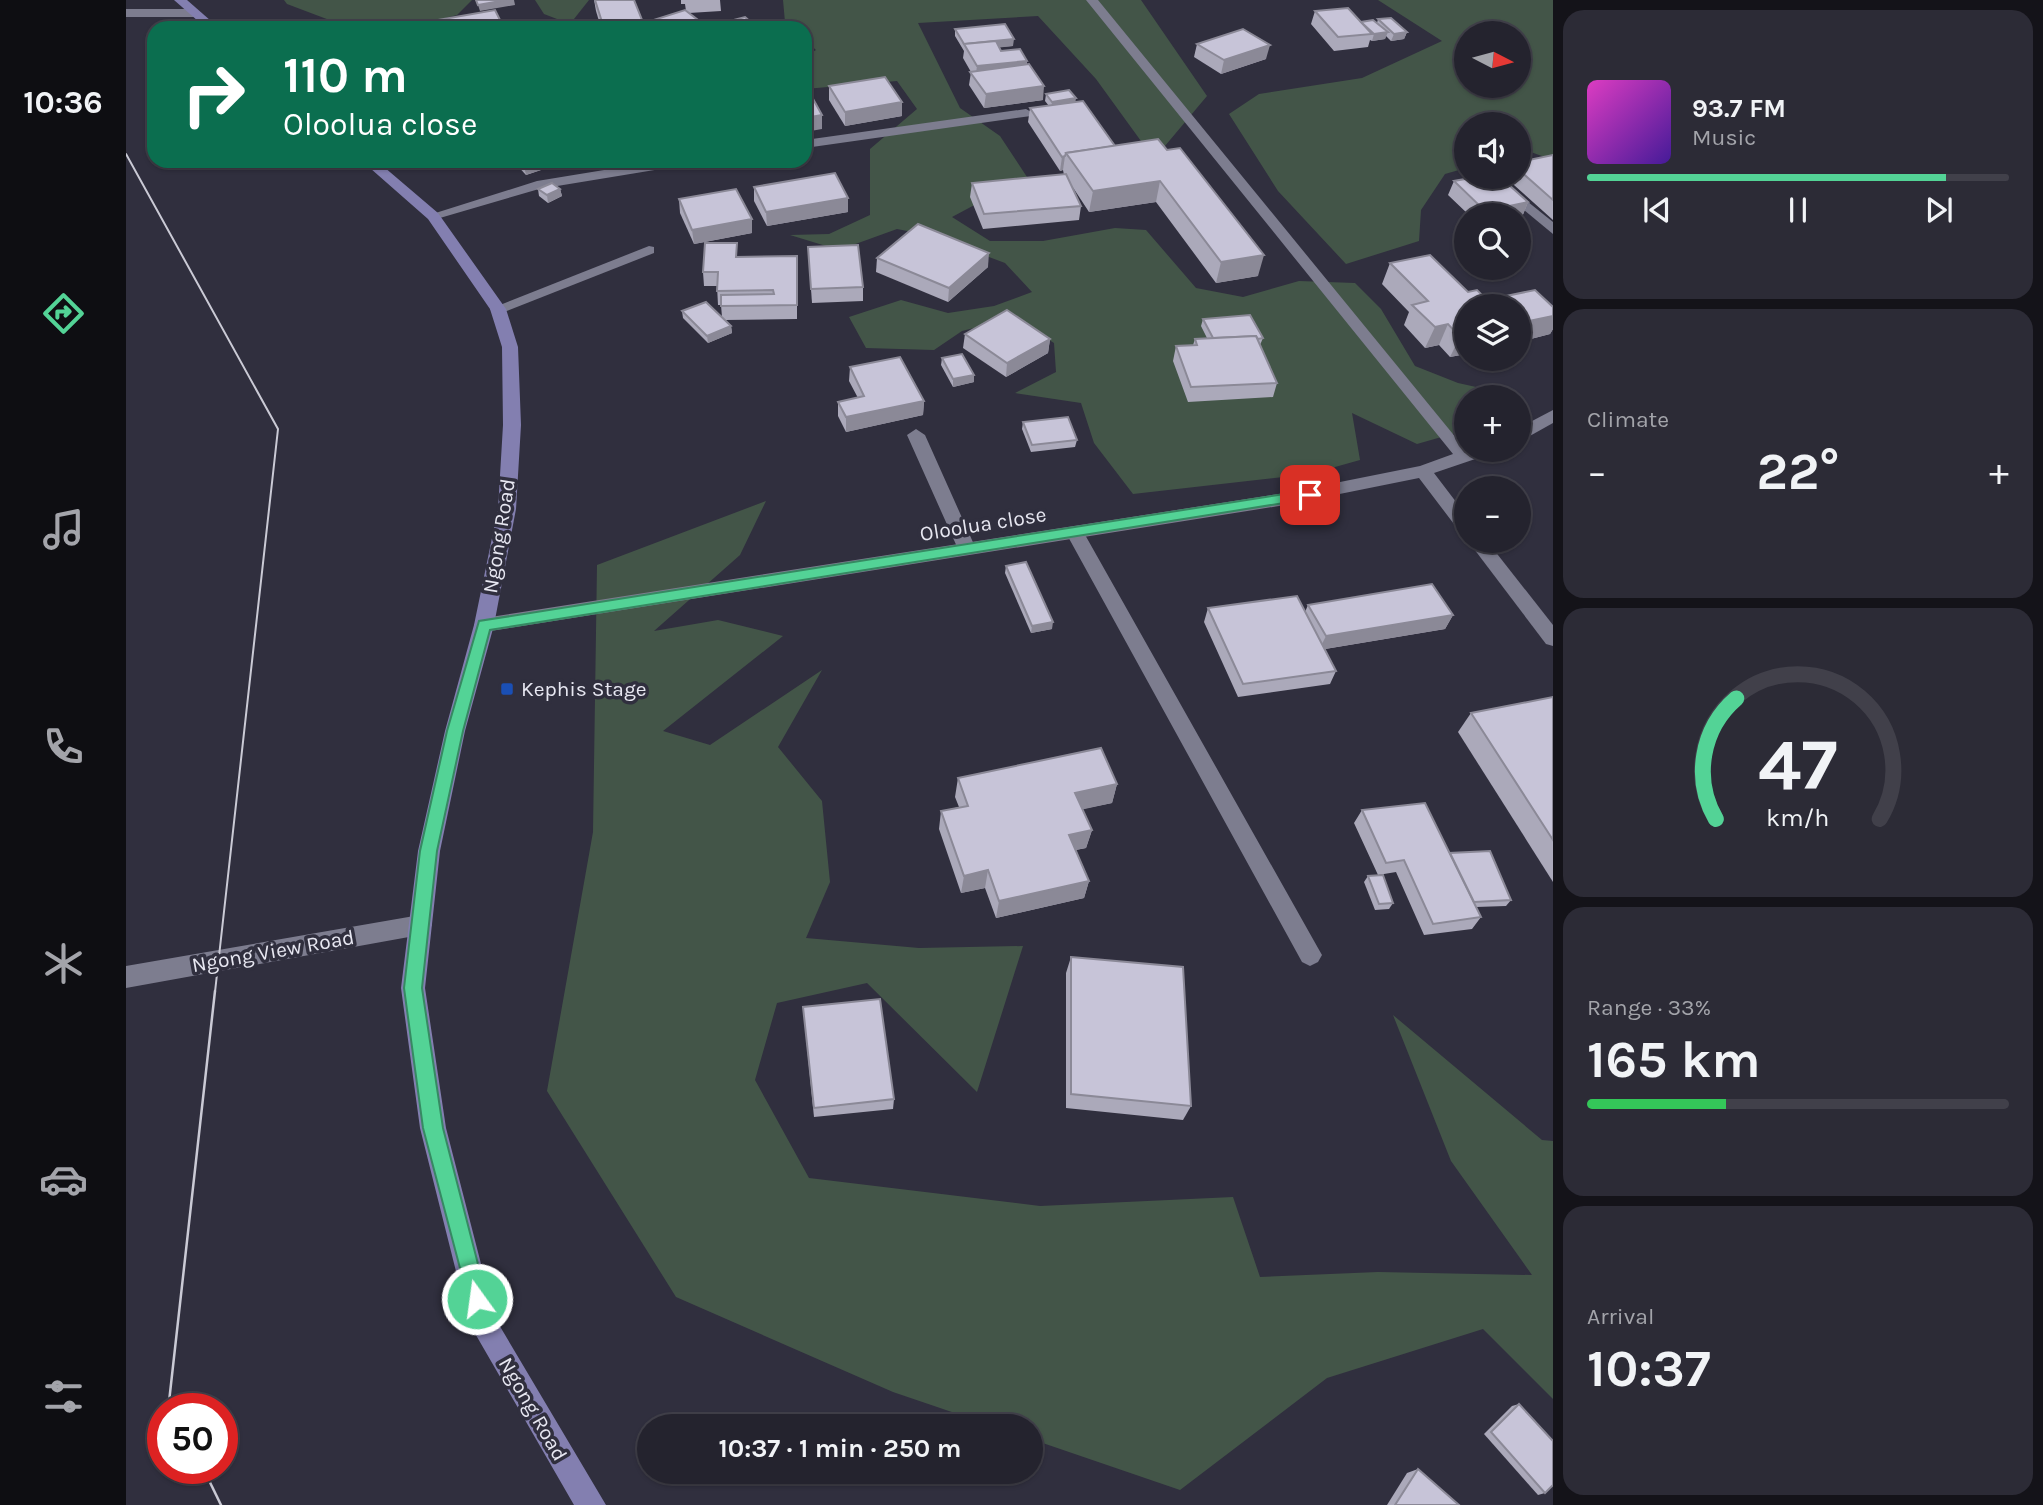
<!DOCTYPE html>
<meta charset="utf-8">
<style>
:root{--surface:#24232e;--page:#2c2b36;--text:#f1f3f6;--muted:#a3a4aa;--line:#41404a;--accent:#53d396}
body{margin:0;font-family:Karla,sans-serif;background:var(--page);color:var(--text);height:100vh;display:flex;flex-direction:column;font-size:26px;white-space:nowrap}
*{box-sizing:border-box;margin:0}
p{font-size:23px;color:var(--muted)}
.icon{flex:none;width:38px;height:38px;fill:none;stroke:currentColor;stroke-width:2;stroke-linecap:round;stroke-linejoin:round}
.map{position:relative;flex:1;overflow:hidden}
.drawer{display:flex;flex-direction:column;gap:10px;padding:10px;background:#141319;width:490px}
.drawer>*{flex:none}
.guide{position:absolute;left:21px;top:21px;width:665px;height:147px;border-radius:21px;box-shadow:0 2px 5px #0004,0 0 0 2px var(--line);background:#0b6e4f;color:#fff;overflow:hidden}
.needle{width:46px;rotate:96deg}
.fabs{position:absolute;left:1328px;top:21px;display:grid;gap:14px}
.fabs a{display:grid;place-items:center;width:77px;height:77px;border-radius:50%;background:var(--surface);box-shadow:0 2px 5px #0004,0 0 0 2px var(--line);font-size:35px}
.speed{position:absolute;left:21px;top:1393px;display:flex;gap:14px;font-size:35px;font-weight:700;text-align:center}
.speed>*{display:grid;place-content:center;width:91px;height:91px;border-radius:50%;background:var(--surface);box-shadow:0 2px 5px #0004,0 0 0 2px var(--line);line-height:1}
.speed .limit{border:10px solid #d22;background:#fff;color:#111}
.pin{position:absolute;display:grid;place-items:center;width:60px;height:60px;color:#fff;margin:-30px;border-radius:14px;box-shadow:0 4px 10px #0006}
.me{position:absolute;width:77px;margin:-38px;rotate:346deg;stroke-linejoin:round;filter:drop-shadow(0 0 5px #0008)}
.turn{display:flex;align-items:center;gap:24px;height:147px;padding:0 21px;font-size:32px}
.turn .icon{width:91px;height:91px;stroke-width:2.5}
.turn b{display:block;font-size:49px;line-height:60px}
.big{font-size:52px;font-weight:700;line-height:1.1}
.drawer .widget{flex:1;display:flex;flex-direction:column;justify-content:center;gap:10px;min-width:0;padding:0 24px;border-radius:21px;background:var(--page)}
.drawer .dial{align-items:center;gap:0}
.dial svg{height:182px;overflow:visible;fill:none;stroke:var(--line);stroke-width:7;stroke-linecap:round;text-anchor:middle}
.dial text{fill:var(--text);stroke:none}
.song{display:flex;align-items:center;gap:21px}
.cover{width:84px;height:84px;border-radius:10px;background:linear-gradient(135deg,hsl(310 70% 55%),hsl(260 70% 35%))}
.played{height:7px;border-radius:4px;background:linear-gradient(90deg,var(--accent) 85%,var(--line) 85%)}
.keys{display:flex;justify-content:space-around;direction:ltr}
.heat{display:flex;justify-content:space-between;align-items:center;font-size:38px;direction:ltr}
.charge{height:10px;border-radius:5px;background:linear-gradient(90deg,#34c759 33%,var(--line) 0)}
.trip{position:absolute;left:511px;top:1414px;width:406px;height:70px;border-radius:35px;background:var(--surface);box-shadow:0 2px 5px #0004,0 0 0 2px var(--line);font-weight:700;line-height:70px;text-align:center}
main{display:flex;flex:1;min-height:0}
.tab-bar{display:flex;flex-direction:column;width:126px;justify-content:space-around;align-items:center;background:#0e0e12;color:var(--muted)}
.tab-bar .icon{width:49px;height:49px}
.tab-bar .active{color:var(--accent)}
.tab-bar b{font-size:32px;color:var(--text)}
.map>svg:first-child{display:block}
.green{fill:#435548;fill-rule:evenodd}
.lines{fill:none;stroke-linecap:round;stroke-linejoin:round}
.lane{fill:#7d7d8f;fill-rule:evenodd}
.street{fill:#7d7d8f;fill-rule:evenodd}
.secondary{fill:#837fb0;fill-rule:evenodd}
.tram-far1{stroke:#cacad5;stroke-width:2}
.tram{stroke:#cacad5;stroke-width:2.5}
.wall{fill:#aba9ba}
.shaded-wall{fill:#8b8997}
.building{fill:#c7c4d8;stroke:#8b8997;stroke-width:2}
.route{fill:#53d396;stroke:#368962;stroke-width:2}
.transit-dot{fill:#1a4fb4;stroke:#302f3e;stroke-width:2.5}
.labels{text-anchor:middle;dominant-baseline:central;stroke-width:7;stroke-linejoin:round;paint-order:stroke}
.street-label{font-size:21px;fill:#e7e7f1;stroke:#302f3e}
.poi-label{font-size:21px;fill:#e7e7f1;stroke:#302f3e;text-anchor:start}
</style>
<main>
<nav class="tab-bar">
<b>10:36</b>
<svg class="icon active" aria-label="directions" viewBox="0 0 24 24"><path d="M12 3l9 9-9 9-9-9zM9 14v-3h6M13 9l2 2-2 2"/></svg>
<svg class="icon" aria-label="music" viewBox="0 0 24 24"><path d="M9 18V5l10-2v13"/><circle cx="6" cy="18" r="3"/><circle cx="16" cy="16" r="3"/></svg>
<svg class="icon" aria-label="phone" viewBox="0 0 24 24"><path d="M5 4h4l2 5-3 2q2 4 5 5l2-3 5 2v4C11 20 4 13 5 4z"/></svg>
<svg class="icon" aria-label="climate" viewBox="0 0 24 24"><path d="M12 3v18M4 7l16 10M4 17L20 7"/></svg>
<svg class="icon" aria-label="car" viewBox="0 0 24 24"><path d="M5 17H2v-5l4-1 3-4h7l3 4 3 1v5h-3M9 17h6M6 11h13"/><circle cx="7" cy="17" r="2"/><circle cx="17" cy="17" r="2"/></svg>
<svg class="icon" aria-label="filters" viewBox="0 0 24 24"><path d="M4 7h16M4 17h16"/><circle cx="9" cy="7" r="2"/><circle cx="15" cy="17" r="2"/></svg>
</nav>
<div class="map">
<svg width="1427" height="1505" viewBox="0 0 1427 1505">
<rect width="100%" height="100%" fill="#302f3e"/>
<g class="green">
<polygon points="158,0 346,0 331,15 281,28 205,28 206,21 161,4"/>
<polygon points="409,0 463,0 444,24 418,14"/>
<polygon points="657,0 1015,0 1081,96 1028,159 970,79 912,16 792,23 834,108 874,136 901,177 826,217 864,241 917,241 989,228 1020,230 1070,288 1117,297 1173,281 1229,283 1255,309 1289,366 1332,383 1391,396 1340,397 1340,430 1291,444 1226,413 1234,460 1184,474 1007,494 968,443 955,403 889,393 930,372 928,343 888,318 836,331 808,350 740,348 723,317 775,300 822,313 868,306 906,292 879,263 807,236 771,229 713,250 664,235 703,234 744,215 744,149 791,109 771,81 679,89 679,56 690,50 679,40 679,28 665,28 659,22"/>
<path d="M1252 0H1427V160L1402 151 1393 153V124H1340V168L1319 174 1295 210 1293 241 1220 264 1152 191 1103 114 1133 94 1236 78 1316 41ZM1340 33H1393V86H1340Z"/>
<polygon points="640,501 614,555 528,631 592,620 657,636 537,731 584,745 696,670 652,747 696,801 704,882 680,938 793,948 897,946 851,1092 741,983 651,1003 629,1080 683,1178 914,1206 1107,1197 1134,1277 1252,1272 1406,1275 1325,1161 1267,1015 1416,1140 1427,1141 1427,1399 1357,1329 1201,1378 1054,1490 905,1439 905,1426 867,1426 767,1392 550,1297 421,1091 467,832 471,565"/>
</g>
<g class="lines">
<g class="lane">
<polygon points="523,246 528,247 528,253 378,312 366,312 364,309"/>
<polygon points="790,429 799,435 850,549 848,554 834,554 832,549 781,435"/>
<polygon points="949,526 958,533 1192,948 1196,955 1192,962 1184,966 1176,962 940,533"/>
</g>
<g class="street">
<polygon points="960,0 972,0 1340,450 1367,450 1364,454 1308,473 1340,515 1340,533 1334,532 1293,478 1159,505 358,632 351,630 348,625 351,620 358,618 1159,493 1294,466 1327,454"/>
<polygon points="0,9 69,9 75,13 69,17 0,17"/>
<polygon points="900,109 907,113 905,116 679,148 679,140"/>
<polygon points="533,161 566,161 559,165 413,189 307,220 300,216 411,181"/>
<polygon points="1391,193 1427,222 1427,234 1386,200 1386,194"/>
<polygon points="1427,410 1427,423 1393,442 1393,428"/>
<polygon points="1342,541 1361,541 1427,625 1427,646 1420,644"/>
<polygon points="294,915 302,918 306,925 302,932 294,935 0,988 0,966"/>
</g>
<g class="secondary">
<polygon points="48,0 61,0 93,28 80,28"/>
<polygon points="236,161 251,161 312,213 380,309 392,347 395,425 390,509 368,625 339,731 314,851 299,988 320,1128 369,1318 480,1505 448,1505 343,1323 294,1128 275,988 292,851 319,731 348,625 372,509 377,425 376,347 364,309 302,219"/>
</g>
<polyline class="tram-far1" points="0,154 152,429 89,992"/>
<g class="tram">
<polyline points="46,1409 43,1402 89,991"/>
<polyline points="77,1468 95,1505"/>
</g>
</g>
<g class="wall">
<polygon points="468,0 516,20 517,28 475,28 470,11"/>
<polygon points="555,0 594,0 595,11 563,13 572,20 573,27 569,28 521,28 521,22 560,11 559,4 555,4"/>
<polygon points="1189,11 1235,22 1251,23 1252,19 1281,32 1278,39 1265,41 1260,36 1259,39 1246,41 1244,40 1242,47 1208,51 1185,24"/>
<polygon points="829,29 887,46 873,47 875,51 901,61 901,64 917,100 858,108 843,85 845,72 837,58 838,51 829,36"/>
<polygon points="1071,44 1140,59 1095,74 1068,57"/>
<polygon points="703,86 776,116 719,126 703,100"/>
<polygon points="920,94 949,102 989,146 1032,139 1132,276 1090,283 1030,202 963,212 946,186 955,206 953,220 857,229 844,197 846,183 938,175 937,170 934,171 902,122 904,108 923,106 919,101"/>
<polygon points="1427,155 1427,220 1379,177 1393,177 1393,162"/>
<polygon points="387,161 423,161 424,167 400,175"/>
<polygon points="1328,181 1402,202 1396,217 1393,215 1343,215 1322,195"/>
<polygon points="628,187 722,212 641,226 628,201"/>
<polygon points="412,189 434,189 436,196 422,203 413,196"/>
<polygon points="553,199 626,219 626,233 568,244 554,213"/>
<polygon points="682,247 737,287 737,301 686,303"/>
<polygon points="1304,255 1342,292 1351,290 1361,300 1409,290 1427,307 1427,329 1424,334 1393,342 1393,306 1340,306 1340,354 1324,357 1313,345 1299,348 1278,325 1283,312 1256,284 1264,263"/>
<polygon points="671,256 671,319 599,320 605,326 606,333 582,343 557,318 556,311 596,317 595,305 592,305 591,286 578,286 577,272 612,257"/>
<polygon points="751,258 862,267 822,302 750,272"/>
<polygon points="1077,319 1137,338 1134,345 1151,383 1147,397 1062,402 1047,361 1050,346 1067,345 1069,339 1081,338 1075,326"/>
<polygon points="839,334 924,339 922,353 880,377 837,348"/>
<polygon points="816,358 848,375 848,382 827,387 815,365"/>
<polygon points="724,367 798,401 797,415 720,432 712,416 712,402 732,398 723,381"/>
<polygon points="897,422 951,440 949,447 905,452 896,429"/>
<polygon points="880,566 926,629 905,633 879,573"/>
<polygon points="1182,605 1327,615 1319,629 1199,649 1210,671 1204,684 1112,697 1078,622 1082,608 1179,612"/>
<polygon points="1427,697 1427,882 1332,732 1345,713"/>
<polygon points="832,778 991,784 986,803 956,809 966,830 960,848 950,850 963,881 958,898 870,918 859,888 835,893 813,829 815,811 833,807 829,797"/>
<polygon points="1236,810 1324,853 1385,900 1380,906 1350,907 1355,917 1346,929 1298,935 1270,872 1252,875 1228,823"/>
<polygon points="1242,876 1267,903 1263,909 1249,910 1238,882"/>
<polygon points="945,957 1065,1106 1057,1120 940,1108 940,973"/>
<polygon points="677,1007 768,1099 767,1109 688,1117"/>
<polygon points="1393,1404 1419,1493 1412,1495 1358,1434 1386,1406"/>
<polygon points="1292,1469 1333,1505 1261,1505 1281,1473"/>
</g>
<g class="shaded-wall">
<polygon points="380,0 388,0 389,5 354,11 352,5"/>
<polygon points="516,20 517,28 477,28 477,25"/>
<polygon points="572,20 573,27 569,28 547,28"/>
<polygon points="1262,32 1259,39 1246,41 1248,34"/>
<polygon points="1281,32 1278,39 1265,41 1268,34"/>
<polygon points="888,39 887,46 842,51 838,44 837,51 838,44"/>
<polygon points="1144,45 1140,59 1095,74 1098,60"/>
<polygon points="901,61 900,74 849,80 851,66"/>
<polygon points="918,86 917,100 858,108 860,94"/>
<polygon points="950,98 949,105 925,109 926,102"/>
<polygon points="776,102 776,116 719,126 719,112"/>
<polygon points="696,115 696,129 679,132 679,118"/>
<polygon points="939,156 937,170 934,171 936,157"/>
<polygon points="397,161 423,161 424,167 400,175"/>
<polygon points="1034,181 1030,202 963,212 967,191"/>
<polygon points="434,189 436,196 422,203 421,195"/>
<polygon points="722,198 722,212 641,226 640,212"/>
<polygon points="1402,202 1396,217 1393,217 1393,215 1357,215 1359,211"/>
<polygon points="626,219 626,233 568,244 566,230"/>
<polygon points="863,253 862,267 822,302 823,288"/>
<polygon points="1138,255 1132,276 1090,283 1095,262"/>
<polygon points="1427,316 1427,329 1424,334 1393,342 1393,323"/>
<polygon points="1322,324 1313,345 1299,348 1309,327"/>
<polygon points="605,326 606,333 582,343 581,336"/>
<polygon points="1340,335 1340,354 1324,357 1334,337"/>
<polygon points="924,339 922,353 880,377 881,363"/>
<polygon points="848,375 848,382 827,387 827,379"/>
<polygon points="798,401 797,415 720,432 720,417"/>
<polygon points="1327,615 1319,629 1193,650 1200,636"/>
<polygon points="927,622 926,629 905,633 906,626"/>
<polygon points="991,784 986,803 945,812 949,793"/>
<polygon points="966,830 960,848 938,852 943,835"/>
<polygon points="862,870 859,888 835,893 838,876"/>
<polygon points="963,881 958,898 870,918 873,901"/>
</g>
<g class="building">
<polygon points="350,0 380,0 352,5"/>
<polygon points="469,0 508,0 516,20 477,25"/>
<polygon points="1222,8 1246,34 1212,37 1189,11"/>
<polygon points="369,10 378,28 316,28 312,20"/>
<polygon points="559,10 572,20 547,28 529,28 521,22"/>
<polygon points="619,17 628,25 617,28 602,28 596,23"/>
<polygon points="1265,18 1281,32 1268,34 1252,19"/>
<polygon points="1247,20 1262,32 1248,34 1235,22"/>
<polygon points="879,24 888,39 838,44 829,29"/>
<polygon points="1117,29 1144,45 1098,60 1071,44"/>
<polygon points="870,41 875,51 894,49 901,61 851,66 838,44"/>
<polygon points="903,64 918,86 860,94 844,72"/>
<polygon points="759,77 776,102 719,112 703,86"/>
<polygon points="679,88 681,88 696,115 679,118"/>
<polygon points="943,90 950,98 926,102 920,94"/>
<polygon points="957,101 989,146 940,153 939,156 936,157 904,108"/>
<polygon points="1032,139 1041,150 1054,148 1138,255 1095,262 1034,181 967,191 940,153"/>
<polygon points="1427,155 1427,200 1393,170 1393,162"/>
<polygon points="709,173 722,198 640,212 628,187"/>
<polygon points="940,174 955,206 858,214 846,183"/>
<polygon points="1350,177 1374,177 1402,202 1359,211 1328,181"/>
<polygon points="426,183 434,189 421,195 412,189"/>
<polygon points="610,189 626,219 566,230 553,199"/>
<polygon points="792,224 863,253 823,288 751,258"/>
<polygon points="579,243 611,243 610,257 671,256 671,305 595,306 595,295 648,294 647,290 591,291 592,272 577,272"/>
<polygon points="732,245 737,287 685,289 682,247"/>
<polygon points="1304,255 1342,292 1351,290 1361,300 1409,290 1427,307 1427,316 1393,323 1393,306 1340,306 1340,335 1334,337 1322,324 1309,327 1286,305 1302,301 1264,263"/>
<polygon points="580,302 605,326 581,336 556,311"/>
<polygon points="881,310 924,339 881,363 839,334"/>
<polygon points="1124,315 1137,338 1132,339 1130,336 1087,338 1077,319"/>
<polygon points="1130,336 1151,383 1065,387 1050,346 1071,345 1069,339"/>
<polygon points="836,354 848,375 827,379 816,358"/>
<polygon points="774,357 798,401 720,417 712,402 738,396 724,367"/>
<polygon points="942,417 951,440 906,445 897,422"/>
<polygon points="900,562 927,622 906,626 880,566"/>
<polygon points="1306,584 1327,615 1200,636 1182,605"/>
<polygon points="1171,596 1210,671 1117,684 1082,608"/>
<polygon points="1427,697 1427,840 1345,713"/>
<polygon points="975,748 991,784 949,793 966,830 943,835 963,881 873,901 862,870 838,876 815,811 842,806 832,778"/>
<polygon points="1299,803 1355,917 1307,924 1278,860 1260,863 1236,810"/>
<polygon points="1364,851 1385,900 1348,902 1324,853"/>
<polygon points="1257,875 1267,903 1253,904 1242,876"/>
<polygon points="945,957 1057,967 1065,1106 945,1094"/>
<polygon points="754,999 768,1099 688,1108 677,1007"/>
<polygon points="1393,1404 1427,1441 1427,1485 1419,1493 1365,1432"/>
<polygon points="1292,1469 1333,1505 1269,1505"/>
</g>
<polygon class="route" points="1184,490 1189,491 1189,498 364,630 337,731 311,851 296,988 317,1128 361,1299 358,1306 351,1309 344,1306 297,1128 278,988 294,851 321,731 353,621"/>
<rect class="transit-dot" x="374" y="682" width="14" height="14" rx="3.5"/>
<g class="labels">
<g class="street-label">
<text transform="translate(857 524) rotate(-9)">Oloolua close</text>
<text transform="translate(373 536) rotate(-81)">Ngong Road</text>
<text transform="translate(147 951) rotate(-10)">Ngong View Road</text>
<text transform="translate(407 1409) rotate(60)">Ngong Road</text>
</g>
<g class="poi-label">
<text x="395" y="689">Kephis Stage</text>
</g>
</g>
</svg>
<div class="fabs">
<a><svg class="needle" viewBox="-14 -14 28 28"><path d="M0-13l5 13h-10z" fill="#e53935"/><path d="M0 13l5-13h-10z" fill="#a3a4aa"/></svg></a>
<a><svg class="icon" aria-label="sound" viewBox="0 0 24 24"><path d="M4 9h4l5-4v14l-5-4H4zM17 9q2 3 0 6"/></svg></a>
<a><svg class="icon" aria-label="search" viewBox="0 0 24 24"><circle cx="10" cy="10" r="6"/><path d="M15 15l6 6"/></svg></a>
<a><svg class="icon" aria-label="layers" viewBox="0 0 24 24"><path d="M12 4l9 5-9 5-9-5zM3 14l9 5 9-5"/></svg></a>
<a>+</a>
<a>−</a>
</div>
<div class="speed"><div class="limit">50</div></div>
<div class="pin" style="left:1184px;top:495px;background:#d93025"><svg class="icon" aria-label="arrive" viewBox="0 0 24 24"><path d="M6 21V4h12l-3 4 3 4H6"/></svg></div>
<svg class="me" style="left:351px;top:1299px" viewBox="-20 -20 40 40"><circle r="17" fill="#53d396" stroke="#fff" stroke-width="3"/><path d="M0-11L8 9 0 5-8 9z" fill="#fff"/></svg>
<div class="trip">10:37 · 1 min · 250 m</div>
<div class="guide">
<div class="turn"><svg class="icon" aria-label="right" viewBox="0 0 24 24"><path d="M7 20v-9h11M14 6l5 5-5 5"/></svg><div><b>110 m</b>Oloolua close</div></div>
</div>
</div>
<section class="drawer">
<div class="widget">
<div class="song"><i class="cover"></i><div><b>93.7 FM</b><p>Music</p></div></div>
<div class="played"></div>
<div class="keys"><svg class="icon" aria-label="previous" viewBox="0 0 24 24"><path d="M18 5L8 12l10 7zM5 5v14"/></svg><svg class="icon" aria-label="pause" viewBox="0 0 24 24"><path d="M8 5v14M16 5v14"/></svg><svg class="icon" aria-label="next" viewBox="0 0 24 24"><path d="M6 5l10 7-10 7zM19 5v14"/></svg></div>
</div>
<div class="widget"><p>Climate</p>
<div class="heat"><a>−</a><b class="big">22°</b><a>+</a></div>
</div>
<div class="widget dial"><svg viewBox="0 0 100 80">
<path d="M14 69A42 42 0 1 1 86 69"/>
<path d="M14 69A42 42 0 0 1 23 16" stroke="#53d396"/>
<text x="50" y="56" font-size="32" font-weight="700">47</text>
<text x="50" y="72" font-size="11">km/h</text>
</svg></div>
<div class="widget"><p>Range · 33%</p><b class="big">165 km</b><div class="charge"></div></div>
<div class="widget"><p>Arrival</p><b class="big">10:37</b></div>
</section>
</main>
